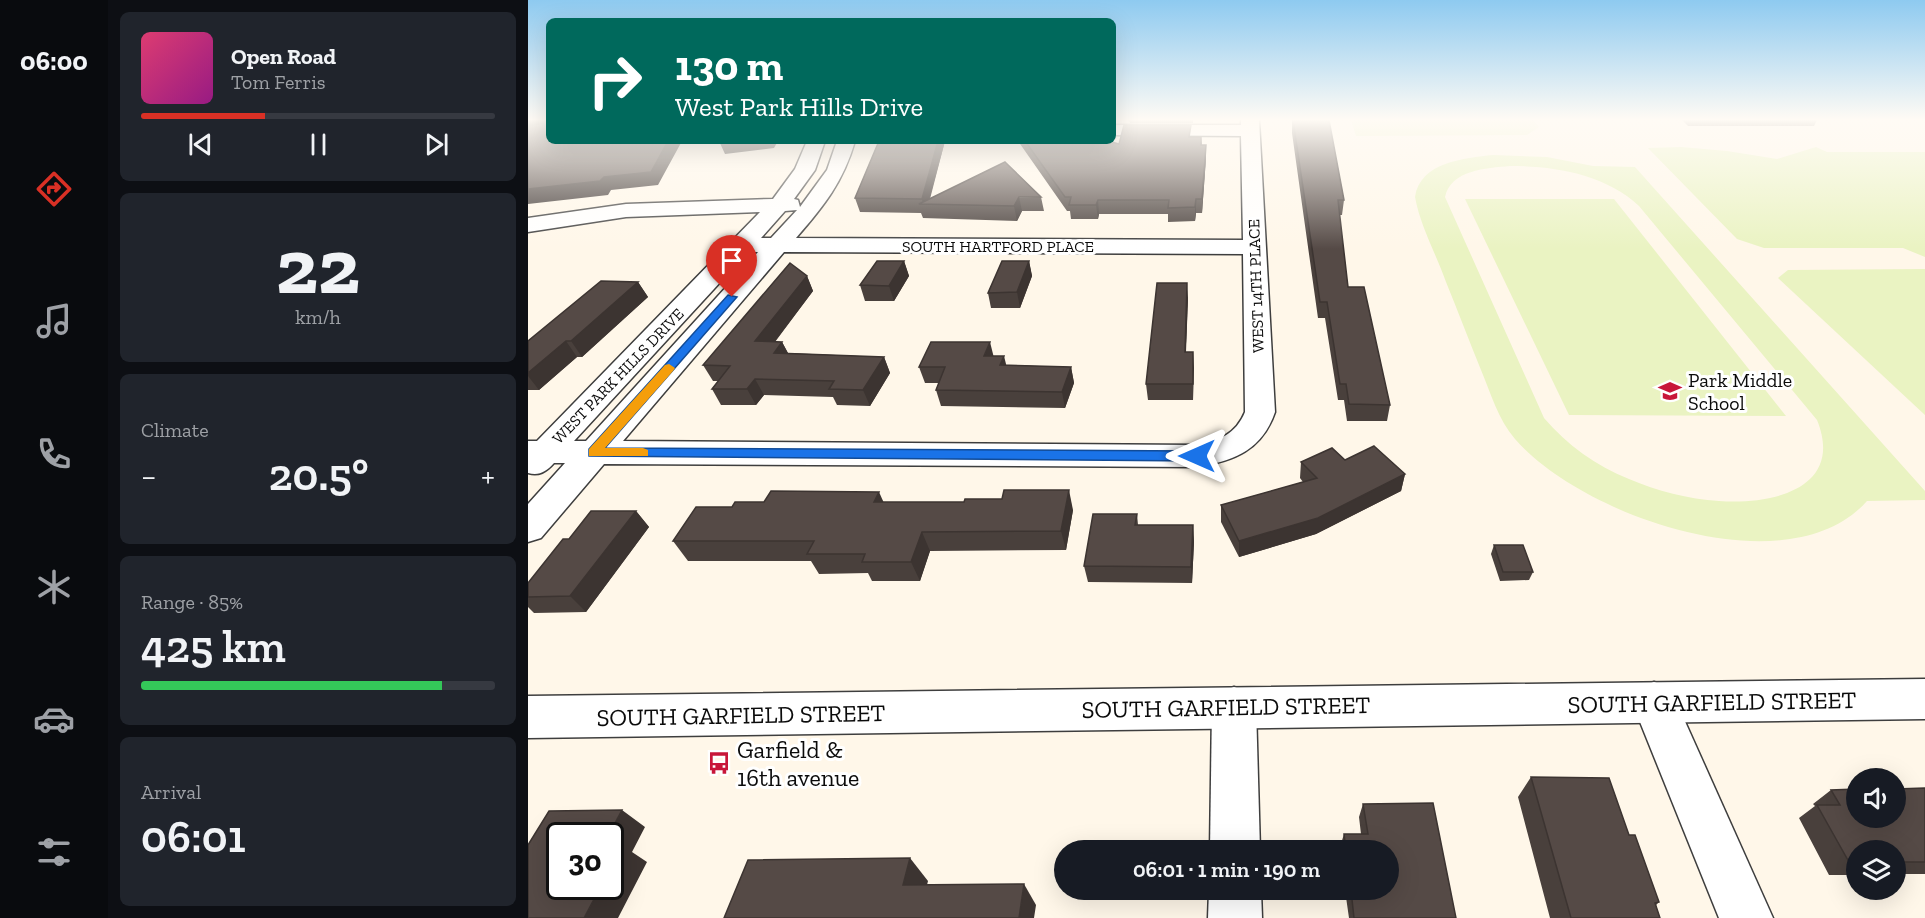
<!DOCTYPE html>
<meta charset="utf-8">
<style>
:root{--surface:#171b24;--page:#20242c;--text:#f1f3f6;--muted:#9ea1a6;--line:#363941;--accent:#d93025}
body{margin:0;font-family:"Zilla Slab",serif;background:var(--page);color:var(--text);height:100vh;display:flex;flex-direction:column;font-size:22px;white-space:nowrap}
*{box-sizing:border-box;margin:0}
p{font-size:20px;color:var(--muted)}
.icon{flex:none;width:33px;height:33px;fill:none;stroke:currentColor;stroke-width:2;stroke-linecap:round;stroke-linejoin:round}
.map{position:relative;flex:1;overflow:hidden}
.details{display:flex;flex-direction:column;gap:12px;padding:12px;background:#0d0f14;width:420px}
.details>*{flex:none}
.guide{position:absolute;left:18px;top:18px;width:570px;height:126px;border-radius:9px;box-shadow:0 6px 24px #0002;background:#00695c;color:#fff;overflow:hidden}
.fabs{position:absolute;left:1318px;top:768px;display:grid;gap:12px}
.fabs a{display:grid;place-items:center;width:60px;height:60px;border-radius:50%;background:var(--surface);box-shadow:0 6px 24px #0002;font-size:30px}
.speed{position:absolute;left:18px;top:822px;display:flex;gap:12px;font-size:30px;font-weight:700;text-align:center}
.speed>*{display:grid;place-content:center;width:78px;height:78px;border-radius:50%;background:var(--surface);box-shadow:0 6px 24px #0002;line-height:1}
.speed .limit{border:3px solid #111;border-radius:9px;background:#fff;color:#111}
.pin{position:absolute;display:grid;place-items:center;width:51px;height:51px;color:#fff;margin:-62px -26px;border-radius:50% 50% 50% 0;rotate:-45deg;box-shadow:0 0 6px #0007}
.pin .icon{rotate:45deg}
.me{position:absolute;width:66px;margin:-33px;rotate:270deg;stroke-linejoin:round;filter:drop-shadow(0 0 4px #0008)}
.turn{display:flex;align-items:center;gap:21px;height:126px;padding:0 30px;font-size:27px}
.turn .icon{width:78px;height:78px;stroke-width:2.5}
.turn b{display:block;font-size:42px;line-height:51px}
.big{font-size:45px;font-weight:600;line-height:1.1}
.details .tile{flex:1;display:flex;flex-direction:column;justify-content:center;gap:9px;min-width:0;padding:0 21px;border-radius:9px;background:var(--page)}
.details .dial{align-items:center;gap:0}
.dial b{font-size:78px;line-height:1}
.song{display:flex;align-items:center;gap:18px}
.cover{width:72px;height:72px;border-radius:9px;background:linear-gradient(135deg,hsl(340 70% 55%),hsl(310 70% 35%))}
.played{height:6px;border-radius:3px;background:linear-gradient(90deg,var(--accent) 35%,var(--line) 35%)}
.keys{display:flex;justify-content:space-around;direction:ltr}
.heat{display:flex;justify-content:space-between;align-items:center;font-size:33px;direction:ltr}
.charge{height:9px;border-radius:4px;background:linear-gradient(90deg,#34c759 85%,var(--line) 0)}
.trip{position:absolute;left:526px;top:840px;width:345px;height:60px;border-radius:30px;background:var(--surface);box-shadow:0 6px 24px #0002;font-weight:600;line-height:60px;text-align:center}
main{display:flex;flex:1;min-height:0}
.tab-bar{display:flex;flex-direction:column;width:108px;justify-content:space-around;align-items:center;background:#090b0e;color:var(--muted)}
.tab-bar .icon{width:42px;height:42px}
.tab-bar .selected{color:var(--accent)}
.tab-bar b{font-size:27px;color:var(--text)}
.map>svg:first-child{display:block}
.pitch{fill:#eaf3c2;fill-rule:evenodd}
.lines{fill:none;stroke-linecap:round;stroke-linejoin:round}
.minor-casing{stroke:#3e3e3e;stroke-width:3}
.tertiary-casing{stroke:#3e3e3e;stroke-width:3}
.minor{fill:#fff;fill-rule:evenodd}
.tertiary{fill:#fff;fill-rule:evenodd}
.wall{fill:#49403c}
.shaded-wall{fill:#3c3431}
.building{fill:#554a46;stroke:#3c3431;stroke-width:1.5}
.route{fill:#1a73e8;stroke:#114b97;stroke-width:1.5}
.slow{fill:#f59e0b}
.labels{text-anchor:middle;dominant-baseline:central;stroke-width:6;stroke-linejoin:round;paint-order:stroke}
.far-street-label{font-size:16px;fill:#0b0b0b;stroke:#fff}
.poi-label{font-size:20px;fill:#0b0b0b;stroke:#fff;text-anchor:start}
.near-street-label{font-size:24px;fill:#0b0b0b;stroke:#fff}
.near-poi-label{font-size:24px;fill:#0b0b0b;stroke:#fff;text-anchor:start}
</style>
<main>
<nav class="tab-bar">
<b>06:00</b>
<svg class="icon selected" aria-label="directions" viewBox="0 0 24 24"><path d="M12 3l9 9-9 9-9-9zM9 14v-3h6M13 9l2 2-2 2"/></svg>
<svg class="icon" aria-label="music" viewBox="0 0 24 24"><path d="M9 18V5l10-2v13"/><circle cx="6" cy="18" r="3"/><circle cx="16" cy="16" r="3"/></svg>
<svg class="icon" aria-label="phone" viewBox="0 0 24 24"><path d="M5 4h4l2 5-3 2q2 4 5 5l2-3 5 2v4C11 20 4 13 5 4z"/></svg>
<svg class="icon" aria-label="climate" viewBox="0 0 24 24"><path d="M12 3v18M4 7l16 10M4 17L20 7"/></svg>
<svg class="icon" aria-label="car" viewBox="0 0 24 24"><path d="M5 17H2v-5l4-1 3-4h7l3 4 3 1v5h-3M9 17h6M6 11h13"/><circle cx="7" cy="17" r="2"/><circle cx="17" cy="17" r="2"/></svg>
<svg class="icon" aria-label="filters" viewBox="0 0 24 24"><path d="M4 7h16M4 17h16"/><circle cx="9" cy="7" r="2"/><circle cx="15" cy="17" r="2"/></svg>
</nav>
<section class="details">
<div class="tile">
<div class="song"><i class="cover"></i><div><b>Open Road</b><p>Tom Ferris</p></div></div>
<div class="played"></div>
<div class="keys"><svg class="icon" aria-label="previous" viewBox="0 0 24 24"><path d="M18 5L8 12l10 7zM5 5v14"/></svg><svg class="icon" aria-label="pause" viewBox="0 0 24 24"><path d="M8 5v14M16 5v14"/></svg><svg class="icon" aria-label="next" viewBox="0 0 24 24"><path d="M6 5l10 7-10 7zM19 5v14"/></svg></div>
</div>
<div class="tile dial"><b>22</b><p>km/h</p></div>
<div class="tile"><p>Climate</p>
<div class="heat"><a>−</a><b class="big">20.5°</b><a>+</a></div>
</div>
<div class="tile"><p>Range · 85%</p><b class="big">425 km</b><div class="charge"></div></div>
<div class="tile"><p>Arrival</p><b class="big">06:01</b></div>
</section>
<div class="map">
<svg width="1397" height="918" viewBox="0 0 1397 918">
<rect width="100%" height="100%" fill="#fff7e9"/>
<g class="pitch">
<polygon points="823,120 1005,120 1011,127 999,135 828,136"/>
<polygon points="1153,147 1199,151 1249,159 1288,147 1299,152 1397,152 1397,257 1375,248 1236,248 1209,239 1120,148"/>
<path d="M965 155 1019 157 1065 166 1107 167 1397 491V500L1339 501C1261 589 1053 516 987 439 970 419 963 394 953 370 941 341 930 311 918 282 908 254 892 225 887 197 892 162 937 158 965 155ZM982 166C1026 166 1077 174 1111 206L1289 420C1317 489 1243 505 1191 501 1160 499 1129 491 1101 479 1068 466 1039 445 1016 418L917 197C923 170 958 168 982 166Z"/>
<polygon points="937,199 1086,199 1258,416 1041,415"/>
<polygon points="1397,269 1397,415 1250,278 1260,270"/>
</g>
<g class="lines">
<g class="minor-casing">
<g id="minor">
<path d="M713 120H731L747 412C734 450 706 461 669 467L76 464 13 538 0 542V504L37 463H26C18 472 11 476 0 473V441H9L232 212 98 217 0 232V218L98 204 245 199 267 169 279 141H297L287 170 266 199 270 200 272 207 299 170 309 141H327C315 182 296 206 268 238L715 240 713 136 585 135V125H713ZM269 210 243 238H233L257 211ZM220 252H230L58 441H46ZM256 252 715 254 717 412C708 434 691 441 669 445L95 441Z"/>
<polygon points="1126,682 1142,688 1245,918 1191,918 1104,702 1110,688"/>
<polygon points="706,687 722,693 728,707 732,850 682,850 684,707 690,693"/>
<polygon points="681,890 733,890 734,918 680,918"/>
</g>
</g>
<g class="tertiary-casing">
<polygon id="tertiary" points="1397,679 1397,719 0,738 0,696"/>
</g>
<use href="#minor" class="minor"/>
<use href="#tertiary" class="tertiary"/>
</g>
<g class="wall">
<polygon points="601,120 665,120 665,123 602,123"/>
<polygon points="764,120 801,120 816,200 814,215 811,215 820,287 862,405 859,421 819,421 816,400 810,400 797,318 790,318 764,133"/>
<polygon points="1154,120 1289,120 1286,126 1160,126"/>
<polygon points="673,137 674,145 678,145 678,158 674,213 668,213 667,221 640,222 640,214 571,214 570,219 543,219 542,211 539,211 490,141 580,141 591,144"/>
<polygon points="351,141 417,141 402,199 513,197 516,211 494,211 489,221 395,218 393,213 332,212 327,198"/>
<polygon points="376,261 381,276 366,301 337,301 332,285"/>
<polygon points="501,261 504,276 492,308 463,308 460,293"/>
<polygon points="279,276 285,291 247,342 254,342 260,353 356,357 362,373 342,406 309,405 305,397 236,395 228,405 193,405 184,389 190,381 185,381 175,365"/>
<polygon points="110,282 120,297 54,357 49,357 11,390 0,390 0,341"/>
<polygon points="660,298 658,352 665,352 665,400 620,400 618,384"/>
<polygon points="465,356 478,365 543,367 546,383 537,408 413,406 408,390 411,383 397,383 391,367"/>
<polygon points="817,460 877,474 873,491 788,534 711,557 693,522 693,505 775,482 772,478 773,462"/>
<polygon points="356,502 545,510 538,550 402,551 392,581 344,581 340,573 291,574 283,561 160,561 145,541 204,507"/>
<polygon points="108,511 121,527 58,612 6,613 0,607 0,583 41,539"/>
<polygon points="609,514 610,525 665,525 666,542 664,583 560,582 556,566"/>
<polygon points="966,545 1005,572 1001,580 972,581 963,554"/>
<polygon points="1003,777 1101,835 1131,902 1128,905 1132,918 1022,918 990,797"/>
<polygon points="1397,788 1397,874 1368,874 1368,850 1329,850 1329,875 1301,875 1271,818 1287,806 1285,804 1303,790"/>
<polygon points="835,804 928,918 821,918 817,890 861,890 861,850 813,850 812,847 816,834 833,834 831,817"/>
</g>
<g class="shaded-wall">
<polygon points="0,120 21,120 21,123 0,127"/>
<polygon points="140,141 154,141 130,185 83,190 80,195 0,204 0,189 76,177"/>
<polygon points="191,141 250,141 246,148 197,154"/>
<polygon points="410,141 417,141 400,204 395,204 394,199"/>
<polygon points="678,145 678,158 674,213 674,199"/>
<polygon points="491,197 494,211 489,221 486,206"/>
<polygon points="668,199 668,213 667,221 667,207"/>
<polygon points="570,200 571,214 570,219 568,205"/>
<polygon points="376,261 381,276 366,301 361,286"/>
<polygon points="501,261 504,276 492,308 489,292"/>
<polygon points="279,276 285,291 235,357 227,341"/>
<polygon points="110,282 120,297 54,357 43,341"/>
<polygon points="659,283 660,298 657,368 657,352"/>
<polygon points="38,341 49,357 11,390 0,376 0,373"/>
<polygon points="254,342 262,357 246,353"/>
<polygon points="462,342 466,358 456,356"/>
<polygon points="665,352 666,368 665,400"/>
<polygon points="476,356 480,372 472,365"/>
<polygon points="356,357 362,373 342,406 335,390"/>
<polygon points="543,367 546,383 537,408 534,392"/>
<polygon points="227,379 236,395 228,405 219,389"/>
<polygon points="877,474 873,491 788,534 711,557 711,541"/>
<polygon points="541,490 545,510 538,550 533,531"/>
<polygon points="351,492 360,512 346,502"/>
<polygon points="108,511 121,527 58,612 42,596"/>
<polygon points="665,525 666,542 664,583 663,567"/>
<polygon points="394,532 402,551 392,581 383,562"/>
<polygon points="94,810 117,827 104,852 119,862 90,918 56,918 73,886 82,886 82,836 80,836"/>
<polygon points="382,858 400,881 394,906 375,885"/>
<polygon points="496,884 508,905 506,918 491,918"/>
</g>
<g class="building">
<polygon points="15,120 21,120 21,141 140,141 123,172 76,177 72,181 0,189 0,126 15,123"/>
<polygon points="765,120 801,120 816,200 810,200 820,287 836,287 862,405 821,404 818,384 812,384 799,302 792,302"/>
<polygon points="596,125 663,125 661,137 673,137 673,145 678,145 674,199 668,199 667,207 640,208 641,200 570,200 568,205 541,205 543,197 537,197 497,141 580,141 591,144"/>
<polygon points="351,141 410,141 394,199 327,198"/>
<polygon points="477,162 513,197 491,197 486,206 391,204"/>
<polygon points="349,261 376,261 361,286 332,285"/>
<polygon points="474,261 501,261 489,292 460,293"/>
<polygon points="262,263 279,276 227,341 254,342 246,353 356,357 335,390 301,389 306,381 227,379 219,389 184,389 202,366 175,365"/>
<polygon points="73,281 110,282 43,341 38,341 0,373 0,341"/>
<polygon points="629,283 659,283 657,352 665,352 665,384 618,384"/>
<polygon points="403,342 462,342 456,356 476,356 472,365 543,367 534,392 408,390 417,367 391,367"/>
<polygon points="846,446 877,474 790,518 711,541 693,505 789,478 773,462 804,448 817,460"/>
<polygon points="476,490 541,490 533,531 394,532 383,562 334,562 337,554 279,554 286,541 145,541 168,507 204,507 207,502 236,502 243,491 351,492 346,502 436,502 437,499 474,499"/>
<polygon points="63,511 108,511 42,596 0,597 0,583 35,539 41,539"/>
<polygon points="565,514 609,514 607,525 665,525 663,567 556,566"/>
<polygon points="966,545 995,545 1005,572 975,572"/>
<polygon points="1003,777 1081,778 1101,835 1107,835 1131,902 1127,903 1132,918 1043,918"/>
<polygon points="1397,788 1397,862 1368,862 1368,850 1329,850 1329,862 1321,862 1289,805 1312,805 1303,790 1329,789 1329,818 1368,818 1368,789"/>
<polygon points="905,803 928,918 826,918 823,890 861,890 861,850 818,850 816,834 840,834 835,804"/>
<polygon points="94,810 80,836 32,836 32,886 73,886 56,918 0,918 0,845 21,811"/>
<polygon points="82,846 95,846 82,869"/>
<polygon points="382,858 375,885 496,884 491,918 196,918 220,860"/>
</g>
<linearGradient id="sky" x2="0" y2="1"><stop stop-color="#8ecaf0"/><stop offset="0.48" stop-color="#fffbf5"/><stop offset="1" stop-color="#fffbf5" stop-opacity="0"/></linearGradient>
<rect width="1397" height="249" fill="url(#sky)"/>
<polygon class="route" points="200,295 209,297 77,448 669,451 676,456 669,461 61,456 61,449"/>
<polygon class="slow" points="141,364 147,368 145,371 77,448 115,448 120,450 120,456 61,456 61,449 137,365"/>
<defs>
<g id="school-bare" transform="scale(1.8)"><path d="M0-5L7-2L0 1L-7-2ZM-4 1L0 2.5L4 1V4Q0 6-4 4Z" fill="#c8163a" stroke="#fff" stroke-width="2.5" paint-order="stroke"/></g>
<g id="bus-bare" transform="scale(1.8)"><path d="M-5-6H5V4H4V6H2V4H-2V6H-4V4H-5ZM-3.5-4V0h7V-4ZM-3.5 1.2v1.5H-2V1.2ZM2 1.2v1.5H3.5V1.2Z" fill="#c8163a" stroke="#fff" stroke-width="2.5" paint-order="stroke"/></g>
</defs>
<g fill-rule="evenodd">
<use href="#school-bare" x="1142" y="391"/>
<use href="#bus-bare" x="191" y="763"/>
</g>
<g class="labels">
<g class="far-street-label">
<text x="470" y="246">SOUTH HARTFORD PLACE</text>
<text transform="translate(728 286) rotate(-92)">WEST 14TH PLACE</text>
<text transform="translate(90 376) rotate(-46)">WEST PARK HILLS DRIVE</text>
</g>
<g class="poi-label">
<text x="1160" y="380">Park Middle<tspan x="1160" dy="23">School</tspan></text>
</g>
<g class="near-street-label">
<text transform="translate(1184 702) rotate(-1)">SOUTH GARFIELD STREET</text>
<text transform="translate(698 707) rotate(-1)">SOUTH GARFIELD STREET</text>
<text transform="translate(213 715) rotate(-1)">SOUTH GARFIELD STREET</text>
</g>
<g class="near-poi-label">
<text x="209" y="749">Garfield &amp;<tspan x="209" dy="28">16th avenue</tspan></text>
</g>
</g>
</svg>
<div class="fabs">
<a><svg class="icon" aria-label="sound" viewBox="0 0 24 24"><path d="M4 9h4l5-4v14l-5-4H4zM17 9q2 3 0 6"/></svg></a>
<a><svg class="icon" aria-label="layers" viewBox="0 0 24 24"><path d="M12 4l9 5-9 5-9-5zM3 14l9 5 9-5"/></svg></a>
</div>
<div class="speed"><div class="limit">30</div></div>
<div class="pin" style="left:204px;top:297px;background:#d93025"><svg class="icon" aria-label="arrive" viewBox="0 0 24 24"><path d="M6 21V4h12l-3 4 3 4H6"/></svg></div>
<svg class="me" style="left:669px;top:456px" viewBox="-20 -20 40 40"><path d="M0-17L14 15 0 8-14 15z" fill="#1a73e8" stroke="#fff" stroke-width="4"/></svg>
<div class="trip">06:01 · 1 min · 190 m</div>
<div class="guide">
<div class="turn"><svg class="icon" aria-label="right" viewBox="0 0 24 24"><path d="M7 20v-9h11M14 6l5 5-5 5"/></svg><div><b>130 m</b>West Park Hills Drive</div></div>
</div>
</div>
</main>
